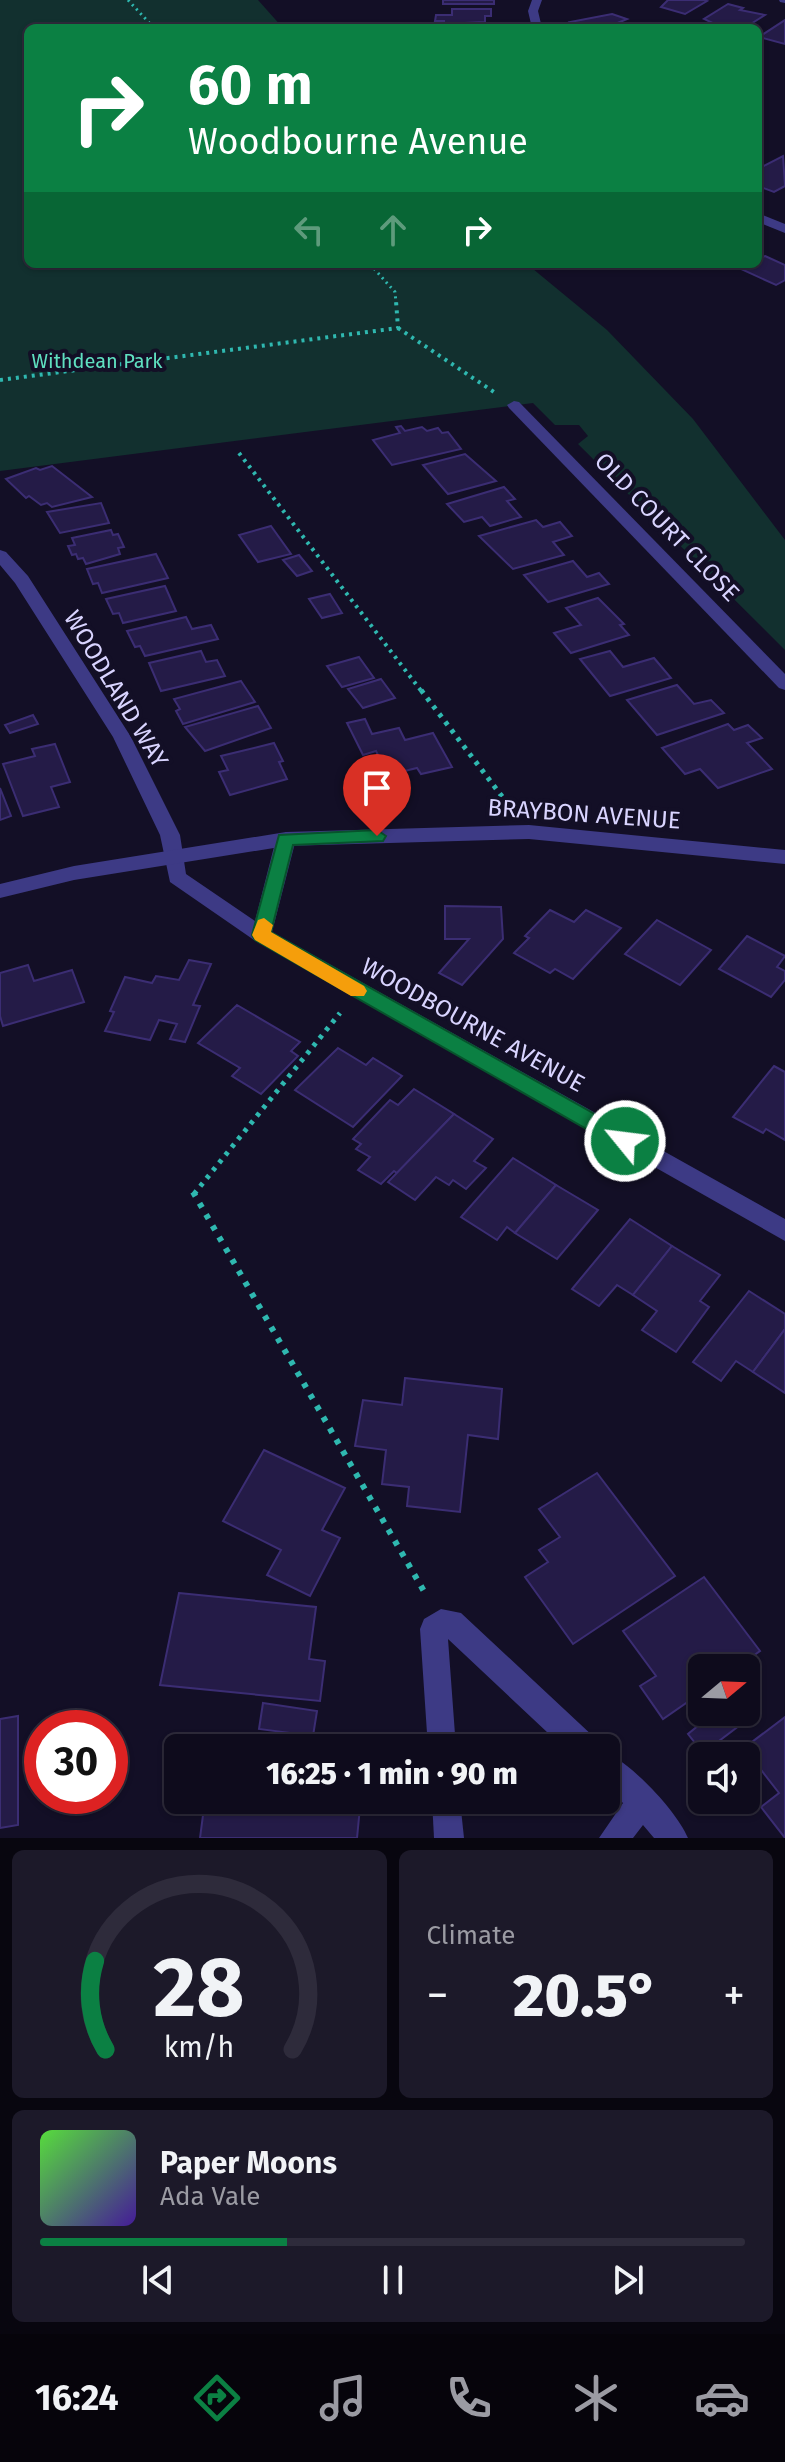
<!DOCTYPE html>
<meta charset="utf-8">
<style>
:root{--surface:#0e0b1c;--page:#1c1929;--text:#f1f3f6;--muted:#9b9ba3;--line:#2e2b3b;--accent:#0b8043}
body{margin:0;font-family:"Fira Sans",sans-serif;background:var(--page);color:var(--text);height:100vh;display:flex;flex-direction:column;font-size:30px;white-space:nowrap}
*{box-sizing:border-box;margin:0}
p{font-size:26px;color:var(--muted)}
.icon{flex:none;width:44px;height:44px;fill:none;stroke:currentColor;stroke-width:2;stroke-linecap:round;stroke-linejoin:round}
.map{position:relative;height:1838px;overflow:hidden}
.side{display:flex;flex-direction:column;gap:12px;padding:12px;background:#08060f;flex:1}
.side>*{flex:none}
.banner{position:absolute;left:24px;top:24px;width:738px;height:244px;border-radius:12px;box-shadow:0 2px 6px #0004,0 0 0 2px var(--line);background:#0b8043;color:#fff;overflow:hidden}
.needle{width:52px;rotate:71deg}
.buttons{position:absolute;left:688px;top:1654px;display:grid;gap:16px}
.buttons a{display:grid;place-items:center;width:72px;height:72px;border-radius:12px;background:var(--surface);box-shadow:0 2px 6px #0004,0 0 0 2px var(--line);font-size:40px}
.speed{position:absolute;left:24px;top:1710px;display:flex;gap:16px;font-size:40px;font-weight:700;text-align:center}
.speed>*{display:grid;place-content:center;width:104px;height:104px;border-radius:50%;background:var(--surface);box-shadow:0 2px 6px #0004,0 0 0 2px var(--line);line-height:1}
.speed .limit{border:12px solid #d22;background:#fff;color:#111}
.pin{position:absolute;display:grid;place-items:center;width:68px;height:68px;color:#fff;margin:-82px -34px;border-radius:50% 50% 50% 0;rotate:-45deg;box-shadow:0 0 8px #0007}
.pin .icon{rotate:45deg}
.me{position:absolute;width:88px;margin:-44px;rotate:299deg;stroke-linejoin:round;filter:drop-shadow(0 0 6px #0008)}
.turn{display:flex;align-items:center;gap:28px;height:168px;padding:0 32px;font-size:36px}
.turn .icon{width:104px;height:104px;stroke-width:2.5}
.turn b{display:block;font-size:56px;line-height:68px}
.lanes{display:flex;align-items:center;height:76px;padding:0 32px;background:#0003;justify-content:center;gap:40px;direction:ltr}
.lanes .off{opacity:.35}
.big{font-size:60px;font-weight:800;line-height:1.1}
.side .widget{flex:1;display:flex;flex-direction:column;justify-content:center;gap:12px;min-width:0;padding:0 28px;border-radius:12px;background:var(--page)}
.side .dial{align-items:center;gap:0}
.dial svg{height:208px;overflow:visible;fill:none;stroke:var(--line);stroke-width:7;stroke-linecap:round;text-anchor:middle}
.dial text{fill:var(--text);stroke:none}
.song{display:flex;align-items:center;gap:24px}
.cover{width:96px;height:96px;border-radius:12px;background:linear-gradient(135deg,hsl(110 70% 55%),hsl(260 70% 35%))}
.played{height:8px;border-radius:4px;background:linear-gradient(90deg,var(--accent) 35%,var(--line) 35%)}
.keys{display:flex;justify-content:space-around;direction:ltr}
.heat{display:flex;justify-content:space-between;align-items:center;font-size:44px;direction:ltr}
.side .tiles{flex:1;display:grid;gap:12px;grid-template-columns:1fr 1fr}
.widget:last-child{grid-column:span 2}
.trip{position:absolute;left:164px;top:1734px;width:456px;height:80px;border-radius:12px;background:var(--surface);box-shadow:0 2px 6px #0004,0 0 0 2px var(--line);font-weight:800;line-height:80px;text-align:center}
.menu{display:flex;height:128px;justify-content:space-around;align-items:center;background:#06040b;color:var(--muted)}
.menu .icon{width:56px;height:56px}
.menu .on{color:var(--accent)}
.menu b{font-size:36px;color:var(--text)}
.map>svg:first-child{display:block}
.green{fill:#12302f}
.building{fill:#241b47;stroke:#3b2d73;stroke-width:2}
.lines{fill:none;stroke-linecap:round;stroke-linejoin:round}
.path-far3{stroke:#2fb8b0;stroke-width:3;stroke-dasharray:2 4;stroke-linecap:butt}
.path-far2{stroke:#2fb8b0;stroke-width:4;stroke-dasharray:3 5;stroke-linecap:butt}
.path-far1{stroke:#2fb8b0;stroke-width:5;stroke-dasharray:4 6;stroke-linecap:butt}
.path{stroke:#2fb8b0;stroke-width:6;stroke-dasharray:5 8;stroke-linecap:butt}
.minor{fill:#3d3a85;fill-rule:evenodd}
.tertiary{fill:#3d3a85;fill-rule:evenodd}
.route{fill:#0b8043;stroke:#07532c;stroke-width:2}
.slow{fill:#f59e0b}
.labels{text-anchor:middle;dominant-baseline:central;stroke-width:8;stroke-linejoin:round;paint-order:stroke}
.far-park-label{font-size:20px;fill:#5fe0c0;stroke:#130f26}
.street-label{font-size:24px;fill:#d9d4ff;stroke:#130f26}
</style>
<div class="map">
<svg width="785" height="1838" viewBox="0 0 785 1838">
<rect width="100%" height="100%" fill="#130f26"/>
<polygon class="green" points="0,0 258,0 283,28 28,28 28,264 527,264 607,330 693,419 785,540 785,650 578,444 588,436 579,425 555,425 533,403 0,471"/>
<g class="building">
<rect x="443" y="0" width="51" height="4"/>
<polygon points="668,0 704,0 707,1 685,14 661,7"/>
<polygon points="728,4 743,8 740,10 765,15 746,27 751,28 721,27 704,19"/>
<polygon points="452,9 491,9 491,16 485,16 485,22 444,24 444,21 435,21 436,15 452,15"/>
<polygon points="612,14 627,19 615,24 620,28 578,28 570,22"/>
<polygon points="785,20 785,44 759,37"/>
<polygon points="783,156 785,186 774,192 758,186 758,169"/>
<polygon points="765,256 785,265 785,280 776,285 741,269 758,264 758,260"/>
<polygon points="401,426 405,431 422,427 427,431 438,428 442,433 448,432 461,449 392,465 373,440 400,433 396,427"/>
<polygon points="465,454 496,481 448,494 423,465"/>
<polygon points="52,466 92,497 52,507 47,503 41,505 29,496 26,498 6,479 36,468 40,470"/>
<polygon points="504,487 515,499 507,501 521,517 490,526 482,517 464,522 447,504"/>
<polygon points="101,503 109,523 60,533 47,512"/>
<polygon points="536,520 543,527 560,522 572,536 553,542 564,555 513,569 479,536"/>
<polygon points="271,526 291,554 258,562 239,535"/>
<polygon points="111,530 113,535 118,534 124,547 118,548 120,554 86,564 83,558 78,559 76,554 72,555 68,546 75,545 72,538"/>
<polygon points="156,554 168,578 102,593 98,583 93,584 87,569"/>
<polygon points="299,555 312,571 297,576 283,560"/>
<polygon points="573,561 587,577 599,573 609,584 548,602 524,575"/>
<polygon points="165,586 176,611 123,623 119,613 113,614 106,599"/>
<polygon points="330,594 342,613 322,618 309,599"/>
<polygon points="598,598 624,624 620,625 629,635 571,653 554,633 581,625 566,608"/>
<polygon points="186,617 192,629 211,625 218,639 145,656 140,646 135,647 127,631"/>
<polygon points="201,651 206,662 217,660 225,676 161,691 149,663"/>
<polygon points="610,651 623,667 654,658 671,678 610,696 580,659"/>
<polygon points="359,657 374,678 342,687 327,666"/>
<polygon points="381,679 395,698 363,708 348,689"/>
<polygon points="241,681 255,702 183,724 176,711 180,709 174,699"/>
<polygon points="677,685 694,704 711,700 724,713 657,735 627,700"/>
<polygon points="258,706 271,728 205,751 185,727"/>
<polygon points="33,715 38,724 10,733 5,725"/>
<polygon points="365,719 372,734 399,728 405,740 433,733 452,767 421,774 417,768 388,775 376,751 363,755 347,723"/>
<polygon points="728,724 734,730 748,725 762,738 747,743 772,769 718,788 700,769 685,774 662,748"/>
<polygon points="274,743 283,761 279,762 287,779 230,795 219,772 228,770 221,756"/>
<polygon points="55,744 70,782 51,787 59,807 23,816 3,764 35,756 32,749"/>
<polygon points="0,788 11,816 0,820"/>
<polygon points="445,906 501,907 503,939 462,985 439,973 469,939 445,939"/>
<polygon points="550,910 574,922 586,910 621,928 573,979 555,969 550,973 514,953 529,938 525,936"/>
<polygon points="657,920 711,950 680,985 625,954"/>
<polygon points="747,936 785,956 777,967 785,971 785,980 771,997 719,969"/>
<polygon points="189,960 211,964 193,1005 200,1006 185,1042 170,1039 177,1024 159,1020 150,1040 105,1031 114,1012 110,1011 125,977 152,983 156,976 179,980"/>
<polygon points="28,965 34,981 72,970 84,1002 3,1026 0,1016 0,973"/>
<polygon points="237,1005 300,1042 291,1051 298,1056 261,1094 232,1076 240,1068 198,1043"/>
<polygon points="338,1048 366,1065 373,1058 402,1076 353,1127 295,1090"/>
<polygon points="774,1066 785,1072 785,1140 766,1129 763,1133 733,1117"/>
<polygon points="414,1089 454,1114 397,1173 394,1171 381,1184 358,1170 370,1157 356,1149 361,1144 353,1139 390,1100 398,1105"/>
<polygon points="454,1114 493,1139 474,1161 486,1168 466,1189 453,1180 449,1185 436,1177 415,1200 388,1182"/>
<polygon points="513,1158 556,1185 515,1233 507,1227 497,1240 461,1217"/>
<polygon points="556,1185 598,1210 557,1259 515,1233"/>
<polygon points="630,1219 672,1246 633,1295 617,1285 599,1306 572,1289"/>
<polygon points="672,1246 720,1275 700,1301 709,1307 676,1352 642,1330 657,1311 633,1295"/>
<polygon points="749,1291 785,1314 785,1329 753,1372 736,1361 721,1381 693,1362"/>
<polygon points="785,1329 785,1393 753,1372"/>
<polygon points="405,1378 502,1389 498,1439 468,1435 460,1512 407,1506 409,1487 382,1484 386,1450 355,1446 363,1400 402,1405"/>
<polygon points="264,1450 345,1488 322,1530 340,1538 310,1596 267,1575 281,1550 223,1521"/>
<polygon points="597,1473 675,1576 573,1644 525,1577 548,1562 539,1550 560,1537 539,1509"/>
<polygon points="704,1577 760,1651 736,1668 702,1668 702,1692 663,1719 640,1686 656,1676 623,1631"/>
<polygon points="179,1593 316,1607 309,1659 325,1661 320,1701 160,1685"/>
<polygon points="263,1703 317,1711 313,1736 259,1729"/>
<polygon points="715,1712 736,1712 744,1722 703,1753 688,1734"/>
<polygon points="18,1716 18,1825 0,1828 0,1719"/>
<polygon points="785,1717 785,1838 761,1807 779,1793 744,1748"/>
<polygon points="205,1800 343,1800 343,1806 360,1807 357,1838 200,1838"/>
</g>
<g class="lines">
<g class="path-far3">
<polyline points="128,0 154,28"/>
<polyline points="370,264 395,292 396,303"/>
</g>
<g class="path-far2">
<polyline points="398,328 494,392"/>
<polyline points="0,380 398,328 396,301"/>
<polyline points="239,453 422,692"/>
</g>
<g class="path-far1">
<polyline points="421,690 507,803"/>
<polyline points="194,1194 340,1013"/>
</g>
<polyline class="path" points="193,1192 425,1593"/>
<g class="minor">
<polygon points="532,0 542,0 538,11 542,28 532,28 528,11"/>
<polygon points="758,213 785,224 785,233 758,222"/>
<polygon points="514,401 519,402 785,674 785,690 779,688 509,408 507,405"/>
<polygon points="0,550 6,552 28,576 131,737 180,835 186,874 255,921 276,839 286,832 293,834 296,839 272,932 785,1219 785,1241 254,940 170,882 160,835 113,737 15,583 0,565"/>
<polygon points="441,1609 461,1613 595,1738 599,1748 564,1748 448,1639 456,1748 428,1748 420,1629 424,1619"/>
<path d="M606 1753C632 1763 677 1812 688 1838H654L643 1825 633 1838H599L623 1803 606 1787Z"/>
<polygon points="432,1800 460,1800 464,1838 434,1838"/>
</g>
<g class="tertiary">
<polygon points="779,0 785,0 785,3 780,2"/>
<polygon points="529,825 785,850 785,864 529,839 286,846 74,880 0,898 0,884 74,866 286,832"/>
</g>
</g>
<polygon class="route" points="377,830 386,836 383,841 293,845 271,932 632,1135 635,1141 632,1147 625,1149 618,1147 255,940 252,935 279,835"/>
<polygon class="slow" points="264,918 273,925 271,932 364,986 367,991 364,996 351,996 255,940 252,935 258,920"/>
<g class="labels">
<g class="far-park-label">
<text x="97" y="361">Withdean Park</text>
</g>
<g class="street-label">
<text transform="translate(667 527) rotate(46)">OLD COURT CLOSE</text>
<text transform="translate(116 689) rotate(59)">WOODLAND WAY</text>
<text transform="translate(584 814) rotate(4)">BRAYBON AVENUE</text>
<text transform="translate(473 1025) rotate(29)">WOODBOURNE AVENUE</text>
</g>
</g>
</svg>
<div class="buttons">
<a><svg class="needle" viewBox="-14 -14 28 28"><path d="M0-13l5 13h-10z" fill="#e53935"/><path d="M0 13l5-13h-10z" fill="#9b9ba3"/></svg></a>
<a><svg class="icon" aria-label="sound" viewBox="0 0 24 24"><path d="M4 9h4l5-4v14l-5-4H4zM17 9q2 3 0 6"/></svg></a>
</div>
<div class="speed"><div class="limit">30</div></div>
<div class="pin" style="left:377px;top:836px;background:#d93025"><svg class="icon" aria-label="arrive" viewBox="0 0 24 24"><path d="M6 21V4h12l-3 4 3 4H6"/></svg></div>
<svg class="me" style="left:625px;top:1141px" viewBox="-20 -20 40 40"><circle r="17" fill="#0b8043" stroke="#fff" stroke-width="3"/><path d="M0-11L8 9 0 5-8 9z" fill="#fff"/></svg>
<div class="trip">16:25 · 1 min · 90 m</div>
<div class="banner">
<div class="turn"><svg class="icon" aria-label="right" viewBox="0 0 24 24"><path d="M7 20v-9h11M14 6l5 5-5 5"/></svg><div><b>60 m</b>Woodbourne Avenue</div></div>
<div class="lanes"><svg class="icon off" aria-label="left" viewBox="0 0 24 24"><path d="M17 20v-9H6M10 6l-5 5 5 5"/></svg><svg class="icon off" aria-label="ahead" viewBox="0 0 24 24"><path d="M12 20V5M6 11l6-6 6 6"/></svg><svg class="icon" aria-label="right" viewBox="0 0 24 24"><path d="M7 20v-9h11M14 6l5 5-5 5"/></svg></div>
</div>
</div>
<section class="side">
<div class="tiles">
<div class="widget dial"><svg viewBox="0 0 100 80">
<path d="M14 69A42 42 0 1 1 86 69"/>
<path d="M14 69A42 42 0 0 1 10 35" stroke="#0b8043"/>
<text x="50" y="56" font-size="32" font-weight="700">28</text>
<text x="50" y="72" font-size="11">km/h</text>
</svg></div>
<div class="widget"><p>Climate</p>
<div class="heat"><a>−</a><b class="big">20.5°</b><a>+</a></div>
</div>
<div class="widget">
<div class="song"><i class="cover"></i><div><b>Paper Moons</b><p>Ada Vale</p></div></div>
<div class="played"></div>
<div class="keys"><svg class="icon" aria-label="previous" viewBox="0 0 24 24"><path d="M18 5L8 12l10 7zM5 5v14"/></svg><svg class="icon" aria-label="pause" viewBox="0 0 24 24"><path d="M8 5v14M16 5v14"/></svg><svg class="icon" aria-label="next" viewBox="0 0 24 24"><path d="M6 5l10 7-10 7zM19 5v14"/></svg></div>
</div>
</div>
</section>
<nav class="menu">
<b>16:24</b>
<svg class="icon on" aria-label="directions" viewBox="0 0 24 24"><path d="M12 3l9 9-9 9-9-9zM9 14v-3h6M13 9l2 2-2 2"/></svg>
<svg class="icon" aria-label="music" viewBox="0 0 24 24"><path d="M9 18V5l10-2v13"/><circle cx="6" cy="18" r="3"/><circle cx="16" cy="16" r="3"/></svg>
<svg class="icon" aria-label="phone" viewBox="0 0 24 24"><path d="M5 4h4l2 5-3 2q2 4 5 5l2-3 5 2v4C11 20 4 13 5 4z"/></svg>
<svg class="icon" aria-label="climate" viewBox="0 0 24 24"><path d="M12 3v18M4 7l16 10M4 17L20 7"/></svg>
<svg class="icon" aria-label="car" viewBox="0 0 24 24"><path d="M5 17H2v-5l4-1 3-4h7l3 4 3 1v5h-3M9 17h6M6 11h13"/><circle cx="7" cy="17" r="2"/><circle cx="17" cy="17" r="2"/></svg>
</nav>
